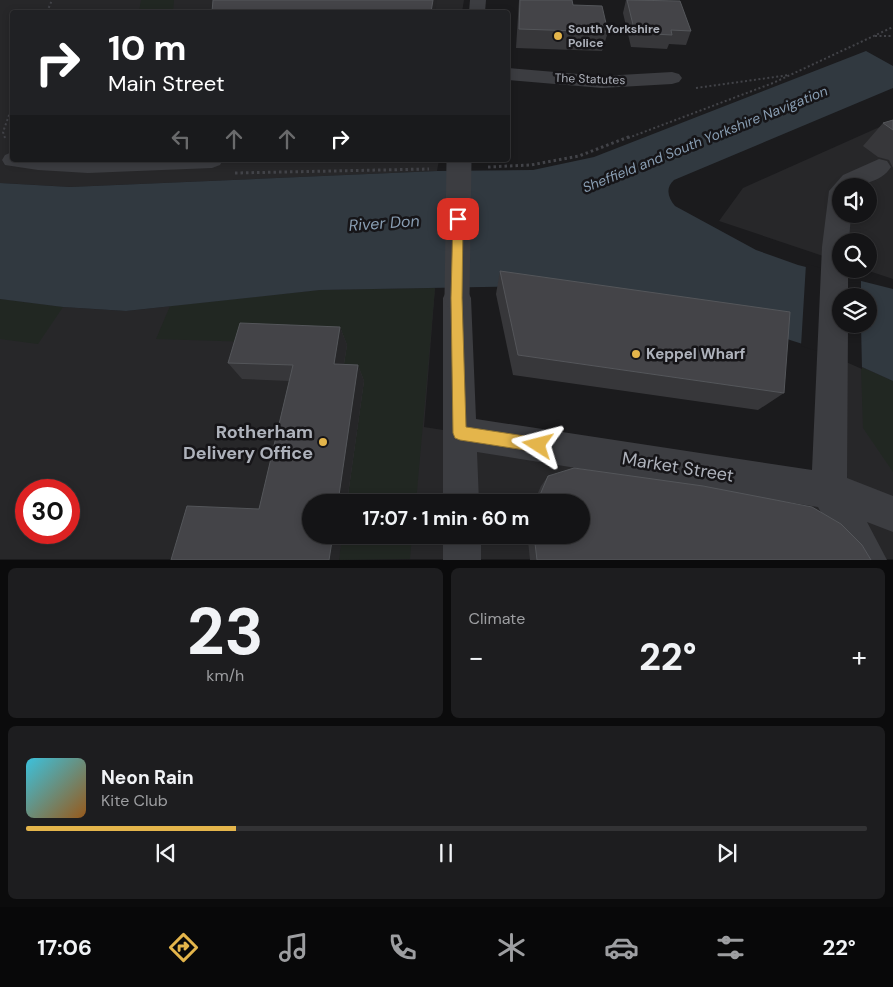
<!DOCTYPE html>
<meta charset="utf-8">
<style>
:root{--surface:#141416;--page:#1d1d1f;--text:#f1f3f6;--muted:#9d9ea1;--line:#333335;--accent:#e4b54b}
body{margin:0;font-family:"DM Sans",sans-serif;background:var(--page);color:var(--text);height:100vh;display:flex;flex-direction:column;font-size:19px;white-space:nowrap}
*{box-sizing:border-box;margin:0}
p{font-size:16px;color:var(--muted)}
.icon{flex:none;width:28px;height:28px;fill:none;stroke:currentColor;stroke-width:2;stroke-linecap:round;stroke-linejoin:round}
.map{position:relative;height:560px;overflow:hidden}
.details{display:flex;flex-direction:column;gap:8px;padding:8px;background:#0b0b0c;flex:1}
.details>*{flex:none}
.guide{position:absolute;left:10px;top:10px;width:500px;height:152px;border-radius:5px;box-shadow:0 2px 8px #0003,0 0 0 1px var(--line);background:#202124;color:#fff;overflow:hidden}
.controls{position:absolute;left:832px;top:178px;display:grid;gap:10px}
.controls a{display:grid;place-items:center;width:45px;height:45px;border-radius:50%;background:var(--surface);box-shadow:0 2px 8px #0003,0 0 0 1px var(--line);font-size:25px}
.speed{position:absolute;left:15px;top:479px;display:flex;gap:10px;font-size:25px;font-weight:700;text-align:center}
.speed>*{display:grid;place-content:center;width:65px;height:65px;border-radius:50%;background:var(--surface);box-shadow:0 2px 8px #0003,0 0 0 1px var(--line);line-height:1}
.speed .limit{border:8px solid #d22;background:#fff;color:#111}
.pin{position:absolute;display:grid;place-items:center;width:42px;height:42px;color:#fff;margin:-21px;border-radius:10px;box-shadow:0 2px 8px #0006}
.me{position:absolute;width:55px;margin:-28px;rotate:279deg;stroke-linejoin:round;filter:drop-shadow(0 0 4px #0008)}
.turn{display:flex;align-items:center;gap:18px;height:105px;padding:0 15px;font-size:22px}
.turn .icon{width:65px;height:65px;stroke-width:2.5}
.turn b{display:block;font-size:35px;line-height:42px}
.lanes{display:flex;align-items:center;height:48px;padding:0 15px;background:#0003;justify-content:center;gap:25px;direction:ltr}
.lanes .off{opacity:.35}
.big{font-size:38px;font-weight:700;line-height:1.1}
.details .tile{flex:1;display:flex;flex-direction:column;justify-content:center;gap:8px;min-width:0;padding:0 18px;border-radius:8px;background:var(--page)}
.details .dial{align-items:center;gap:0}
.dial b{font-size:65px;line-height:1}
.song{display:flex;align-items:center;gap:15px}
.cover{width:60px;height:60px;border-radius:8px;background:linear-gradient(135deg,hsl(190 70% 55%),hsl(30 70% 35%))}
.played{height:5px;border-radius:2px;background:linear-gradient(90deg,var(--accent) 25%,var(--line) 25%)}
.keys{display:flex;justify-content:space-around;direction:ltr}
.heat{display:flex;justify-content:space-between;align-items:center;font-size:28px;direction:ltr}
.details .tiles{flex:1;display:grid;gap:8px;grid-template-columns:1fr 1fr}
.tile:last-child{grid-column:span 2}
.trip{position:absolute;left:302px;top:494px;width:288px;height:50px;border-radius:25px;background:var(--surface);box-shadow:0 2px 8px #0003,0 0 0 1px var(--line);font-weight:700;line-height:50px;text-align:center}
.menu{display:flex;height:80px;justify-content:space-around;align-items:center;background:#080809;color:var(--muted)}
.menu .icon{width:35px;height:35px}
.menu .on{color:var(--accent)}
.menu b{font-size:22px;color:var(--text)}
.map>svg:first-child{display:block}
.built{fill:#272729;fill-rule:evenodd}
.green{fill:#212722}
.water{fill:#313940;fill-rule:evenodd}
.pier{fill:#1b1b1d}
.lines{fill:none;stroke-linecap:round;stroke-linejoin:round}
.path-far1{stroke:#424348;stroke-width:2;stroke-dasharray:2 2.5;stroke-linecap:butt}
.path{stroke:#424348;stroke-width:3;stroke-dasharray:2.5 3;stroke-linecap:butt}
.minor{fill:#3c3d41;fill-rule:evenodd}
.minor-bridge{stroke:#3c3d41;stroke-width:25}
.wall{fill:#37373a}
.shaded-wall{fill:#262628}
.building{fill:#444448;stroke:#54565a}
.route{fill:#e4b54b;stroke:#947631}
.poi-dot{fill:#e4b54b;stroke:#161518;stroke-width:2}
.labels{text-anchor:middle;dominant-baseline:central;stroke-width:5;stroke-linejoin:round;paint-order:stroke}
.far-poi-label{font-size:12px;font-weight:bold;fill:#aeb2bb;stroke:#161518;text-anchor:start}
.far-street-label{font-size:12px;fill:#aeb2bb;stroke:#161518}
.far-water-label{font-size:14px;font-style:italic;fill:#899eb3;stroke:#161518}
.poi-label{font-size:15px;font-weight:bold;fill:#aeb2bb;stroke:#161518;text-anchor:start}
.water-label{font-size:16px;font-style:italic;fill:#899eb3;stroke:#161518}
.near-poi-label{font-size:18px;font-weight:bold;fill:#aeb2bb;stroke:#161518;text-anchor:end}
.near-street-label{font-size:18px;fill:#aeb2bb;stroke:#161518}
</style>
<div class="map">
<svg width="893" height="560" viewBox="0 0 893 560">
<rect width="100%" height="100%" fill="#1b1b1d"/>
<g class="built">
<polygon points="0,0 464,0 462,12 12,12 12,160 439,160 437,171 70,187 0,183"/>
<path d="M893 121V279L863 269H869V241H841V262L719 221 743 188ZM841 186H869V214H841Z"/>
<path d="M435 288 424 427 829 491 831 353 893 381V559H0V299L63 307 126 311 320 290ZM26 490H69V532H26ZM311 502H581V535H311Z"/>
</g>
<g class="green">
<polygon points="141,0 174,0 173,12 139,12"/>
<polygon points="435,288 416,502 347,502 364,382 253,342 156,339 170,306 320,290"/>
<polygon points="0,299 63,307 38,344 0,339"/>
<polygon points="861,367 893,381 893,472 863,428"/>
<polygon points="342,535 412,535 410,559 339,560"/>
</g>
<path class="water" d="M866 51 893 66V88L674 180C665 188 668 198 675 206L756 250 798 265 893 289V381L831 353 790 340 714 309 537 286 320 290 126 311 63 307 0 299V183L70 187 437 171 533 170 594 157ZM841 296H869V324H841Z"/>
<polygon class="pier" points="806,264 861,278 861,296 841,296 841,324 861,324 862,369 830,355 801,346"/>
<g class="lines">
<g class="path-far1">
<polyline points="47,12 52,0"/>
<polyline points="875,36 893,36"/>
<polyline points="696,88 789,75"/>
<polyline points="5,138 3,132 12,107"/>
<polyline points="628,138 773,83 893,27"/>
</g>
<g class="path">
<polyline points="488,167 531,165 579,156 631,136"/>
<polyline points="235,173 429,169"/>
</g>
<g class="minor">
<polygon points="470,0 486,0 485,12 469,12"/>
<polygon points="508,68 602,76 672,72 679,74 682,78 679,82 672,84 602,88 508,80"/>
<polygon points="12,152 12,160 223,160 220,165 212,168 88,173 38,170 5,165 2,160 5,155"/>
<path d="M879 159 887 161 891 167C881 183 858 186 841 186V214H851L849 241H841V269H848V296H841V324H848L847 478 893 496V532L867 522 887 560H847L818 507 477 452 479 502H443V298L447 290 457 286 467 290 471 298 476 419 812 470 822 247 829 191 843 175Z"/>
<rect x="443" y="535" width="38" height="25"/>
</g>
<polyline class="minor-bridge" points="457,298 459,160"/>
</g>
<g class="wall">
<polygon points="519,0 572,0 573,5 608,32 602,51 516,48"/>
<polygon points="626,0 649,0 691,31 686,45 669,44 667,49 631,47 623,13"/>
<polygon points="893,120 893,168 889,160 878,157 863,146 883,123"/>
<polygon points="500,271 784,393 758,410 513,375 496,294"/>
<polygon points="340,327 347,345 344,364 358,365 364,381 347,502 311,502 259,509 289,381 242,379 228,363"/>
<polygon points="548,476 871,560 530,560 528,541 528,535 581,535 581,502 534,502 541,486"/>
</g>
<g class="shaded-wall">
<polygon points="433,0 437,0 435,12 431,12"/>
<polygon points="340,327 347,345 341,381 334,364"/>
<polygon points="358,365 364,381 347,502 338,502"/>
<polygon points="333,535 342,535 339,560 329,560"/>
</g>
<g class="building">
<polygon points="213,0 433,0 431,12 212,12"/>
<polygon points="520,0 572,0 573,5 602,6 608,32 519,29"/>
<polygon points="627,0 680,1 691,31 671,30 672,35 635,33"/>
<polygon points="893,120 893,130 883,123"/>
<polygon points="500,271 790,312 784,393 518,355"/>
<polygon points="240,323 340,327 334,364 358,365 338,502 311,502 311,535 333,535 329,560 171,560 187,506 259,509 293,365 228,363"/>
<polygon points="574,468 703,486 812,507 841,524 862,545 871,560 537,560 534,535 581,535 581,502 537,502 548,476"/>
</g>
<polygon class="route" points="458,215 463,219 462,298 466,427 538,438 542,440 545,445 542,450 538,452 460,440 455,438 453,433 451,298 453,219"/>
<g class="poi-dot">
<circle cx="558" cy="36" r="5"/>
<circle cx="636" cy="354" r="5"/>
<circle cx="323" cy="442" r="5"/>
</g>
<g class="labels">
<g class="far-poi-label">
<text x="568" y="29">South Yorkshire<tspan x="568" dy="14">Police</tspan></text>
</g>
<g class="far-street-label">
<text transform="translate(590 79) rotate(2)">The Statutes</text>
</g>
<g class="far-water-label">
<text transform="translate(705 139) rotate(-22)">Sheffield and South Yorkshire Navigation</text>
</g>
<g class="poi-label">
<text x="646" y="354">Keppel Wharf</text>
</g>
<g class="water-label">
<text transform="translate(384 223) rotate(-4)">River Don</text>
</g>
<g class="near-poi-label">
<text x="313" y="432">Rotherham<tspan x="313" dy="21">Delivery Office</tspan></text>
</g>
<g class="near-street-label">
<text transform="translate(678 467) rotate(9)">Market Street</text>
</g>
</g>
</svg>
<div class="controls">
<a><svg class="icon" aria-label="sound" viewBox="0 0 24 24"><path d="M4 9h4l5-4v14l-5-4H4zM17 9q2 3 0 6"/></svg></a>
<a><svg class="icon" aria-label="search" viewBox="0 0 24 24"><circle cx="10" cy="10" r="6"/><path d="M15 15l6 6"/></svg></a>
<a><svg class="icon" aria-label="layers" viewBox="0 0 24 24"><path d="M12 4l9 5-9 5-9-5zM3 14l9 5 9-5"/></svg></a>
</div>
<div class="speed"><div class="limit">30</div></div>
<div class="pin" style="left:458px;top:219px;background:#d93025"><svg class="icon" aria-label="arrive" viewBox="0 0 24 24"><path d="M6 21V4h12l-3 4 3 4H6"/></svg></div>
<svg class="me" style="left:538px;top:445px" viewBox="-20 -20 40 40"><path d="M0-17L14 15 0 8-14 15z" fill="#e4b54b" stroke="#fff" stroke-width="4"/></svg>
<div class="trip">17:07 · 1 min · 60 m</div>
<div class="guide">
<div class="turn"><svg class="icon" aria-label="right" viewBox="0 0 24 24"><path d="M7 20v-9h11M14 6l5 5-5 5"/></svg><div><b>10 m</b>Main Street</div></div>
<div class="lanes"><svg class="icon off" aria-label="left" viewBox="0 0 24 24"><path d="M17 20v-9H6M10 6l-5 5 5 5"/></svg><svg class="icon off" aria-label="ahead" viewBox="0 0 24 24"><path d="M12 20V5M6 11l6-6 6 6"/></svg><svg class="icon off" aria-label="ahead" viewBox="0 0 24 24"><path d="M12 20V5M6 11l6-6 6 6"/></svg><svg class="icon" aria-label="right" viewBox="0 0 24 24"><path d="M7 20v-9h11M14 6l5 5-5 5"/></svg></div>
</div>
</div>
<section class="details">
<div class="tiles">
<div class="tile dial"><b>23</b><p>km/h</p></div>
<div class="tile"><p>Climate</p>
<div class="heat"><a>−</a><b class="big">22°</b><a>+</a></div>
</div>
<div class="tile">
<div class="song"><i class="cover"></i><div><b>Neon Rain</b><p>Kite Club</p></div></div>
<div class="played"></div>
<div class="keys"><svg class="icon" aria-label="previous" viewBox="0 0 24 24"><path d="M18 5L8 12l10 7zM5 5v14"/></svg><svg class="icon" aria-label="pause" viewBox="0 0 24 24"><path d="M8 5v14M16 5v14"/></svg><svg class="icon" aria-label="next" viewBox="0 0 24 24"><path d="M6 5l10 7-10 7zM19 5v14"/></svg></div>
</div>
</div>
</section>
<nav class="menu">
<b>17:06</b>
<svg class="icon on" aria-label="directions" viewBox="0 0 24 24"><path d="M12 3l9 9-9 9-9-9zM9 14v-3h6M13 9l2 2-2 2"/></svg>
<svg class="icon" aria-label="music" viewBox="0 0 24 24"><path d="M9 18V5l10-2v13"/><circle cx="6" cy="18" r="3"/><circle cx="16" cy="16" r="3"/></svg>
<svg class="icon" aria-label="phone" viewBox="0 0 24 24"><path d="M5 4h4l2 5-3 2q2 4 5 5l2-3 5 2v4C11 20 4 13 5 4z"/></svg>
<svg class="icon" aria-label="climate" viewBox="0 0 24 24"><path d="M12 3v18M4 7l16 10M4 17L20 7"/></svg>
<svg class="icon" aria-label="car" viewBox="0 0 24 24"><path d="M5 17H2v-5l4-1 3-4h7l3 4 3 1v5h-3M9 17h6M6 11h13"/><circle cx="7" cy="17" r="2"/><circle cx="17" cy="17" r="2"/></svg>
<svg class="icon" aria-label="filters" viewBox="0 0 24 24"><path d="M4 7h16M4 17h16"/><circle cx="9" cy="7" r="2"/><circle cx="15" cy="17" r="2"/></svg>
<b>22°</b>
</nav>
